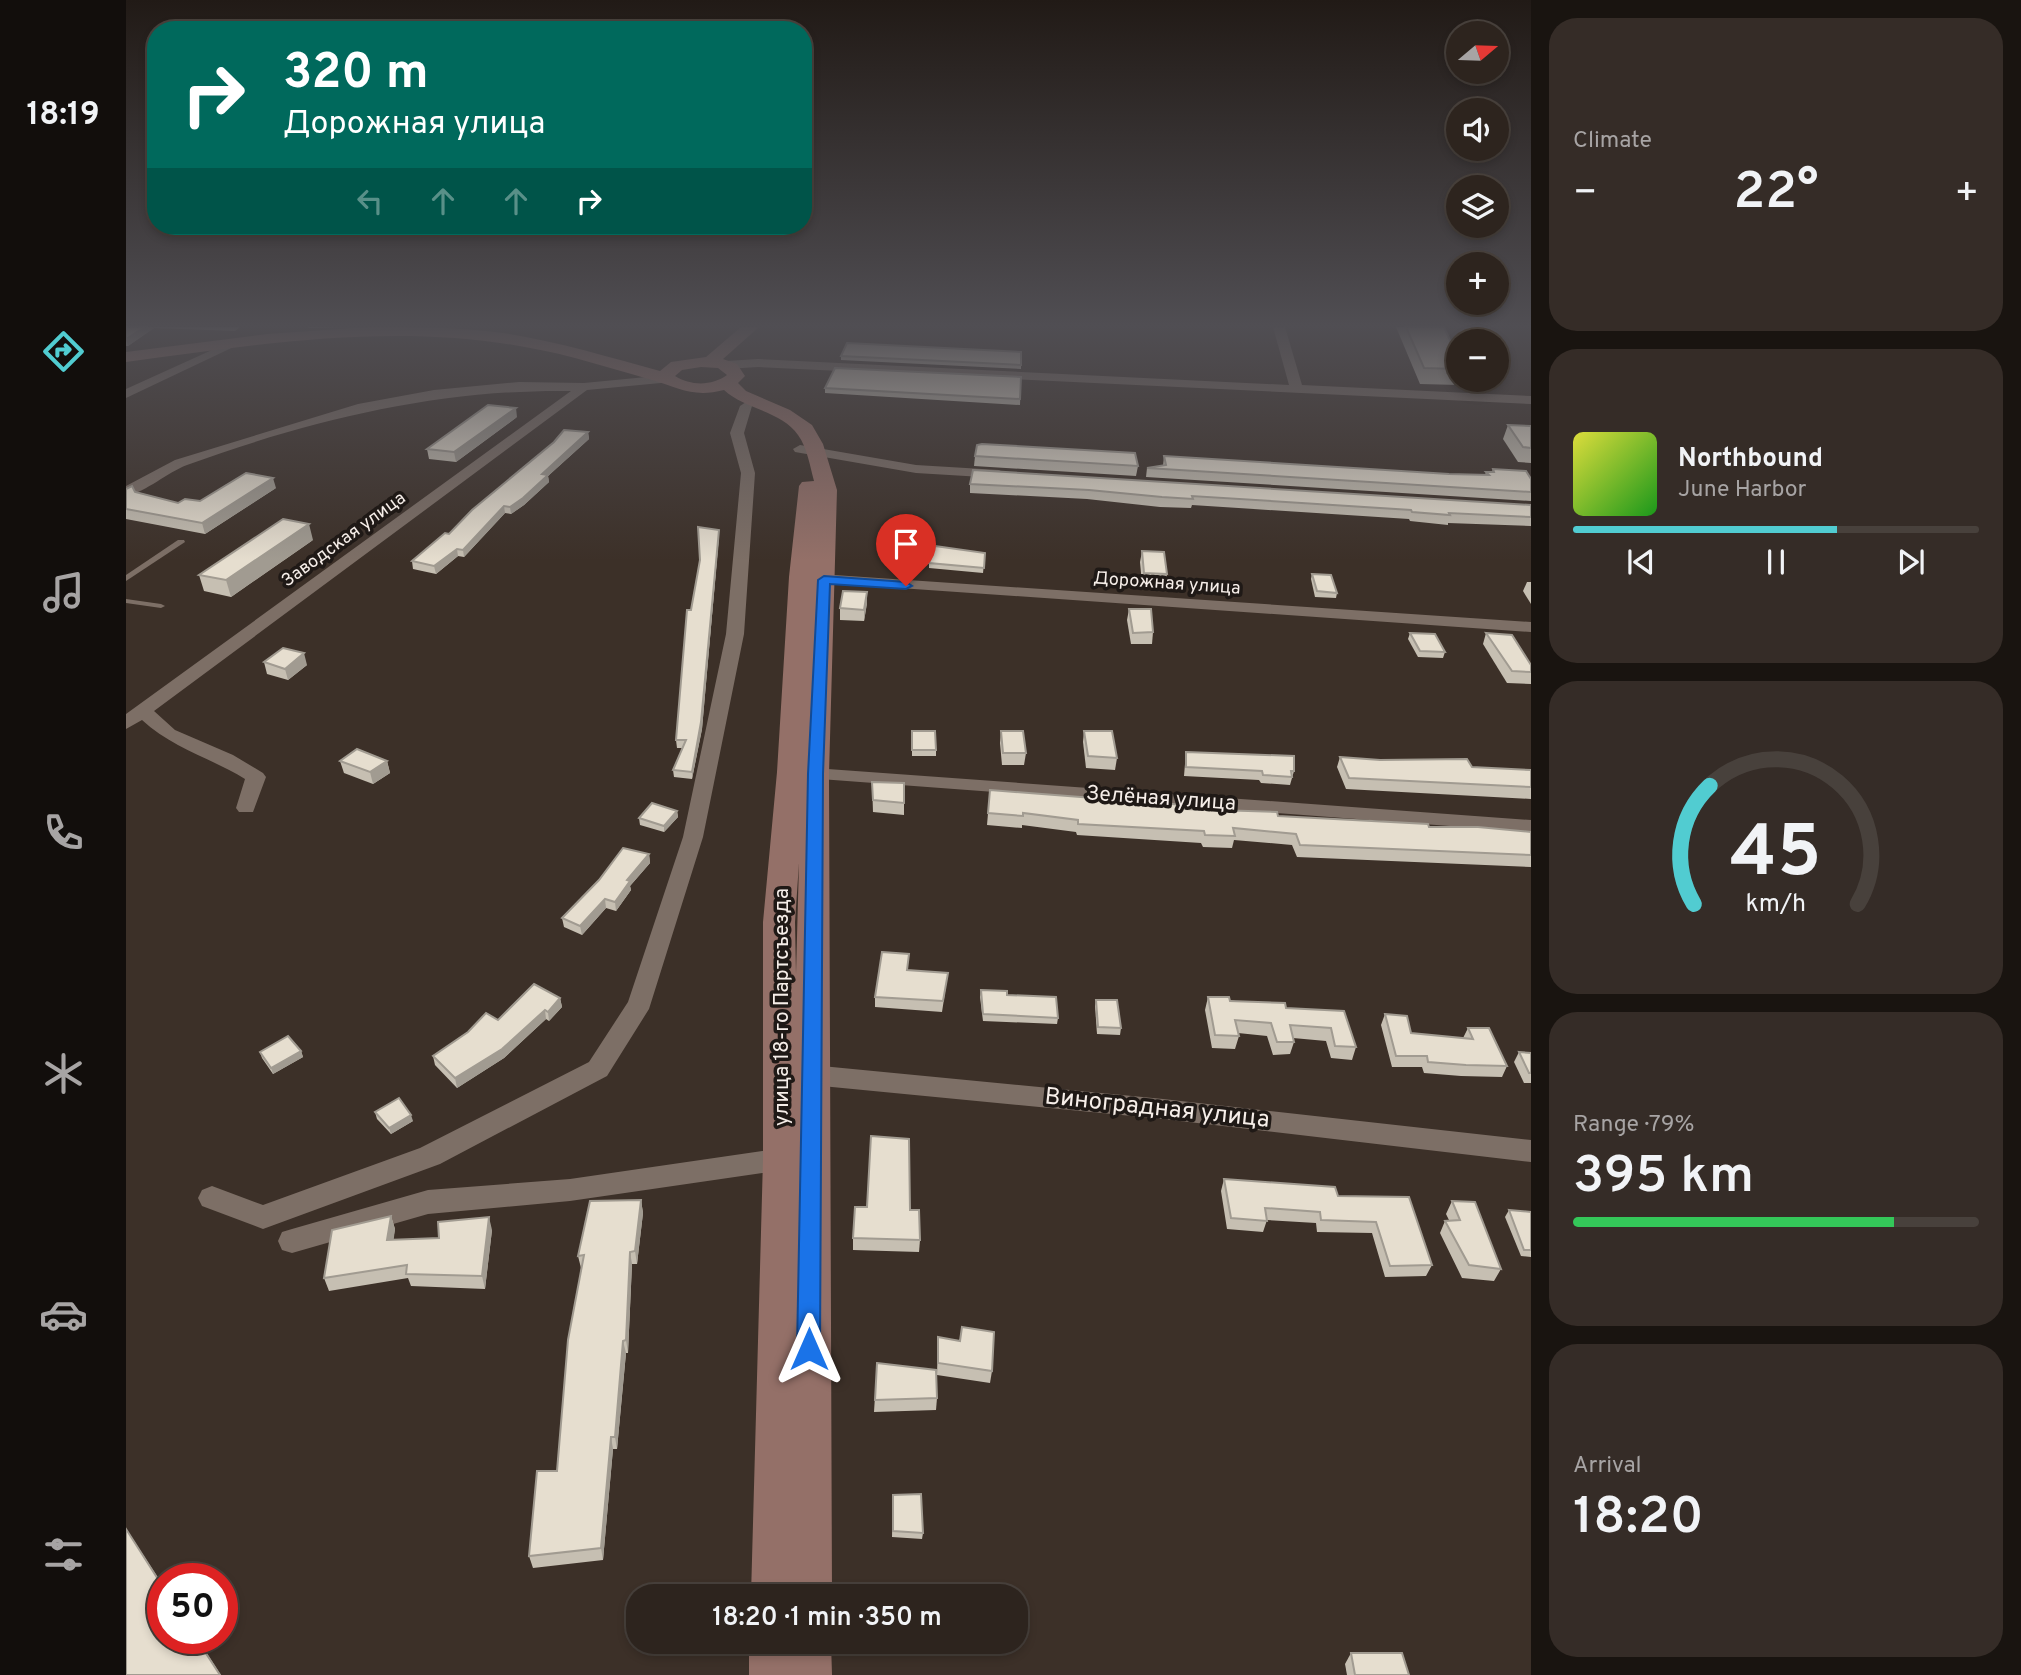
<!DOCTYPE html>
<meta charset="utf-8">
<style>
:root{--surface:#2d241e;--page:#352c27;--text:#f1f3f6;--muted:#a7a4a4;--line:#48413c;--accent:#51ccd1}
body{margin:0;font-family:Overpass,sans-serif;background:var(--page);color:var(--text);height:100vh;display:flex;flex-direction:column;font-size:26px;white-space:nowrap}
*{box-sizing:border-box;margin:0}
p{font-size:23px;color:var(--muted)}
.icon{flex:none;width:38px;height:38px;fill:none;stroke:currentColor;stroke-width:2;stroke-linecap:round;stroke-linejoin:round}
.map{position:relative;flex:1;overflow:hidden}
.panel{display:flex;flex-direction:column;gap:18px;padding:18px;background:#191410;width:490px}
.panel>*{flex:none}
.hud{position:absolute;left:21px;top:21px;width:665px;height:214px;border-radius:28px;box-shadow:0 4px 10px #0003,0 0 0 2px var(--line);background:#00695c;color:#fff;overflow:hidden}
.needle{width:46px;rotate:71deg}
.controls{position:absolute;left:1320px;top:21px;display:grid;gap:14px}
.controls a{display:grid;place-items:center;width:63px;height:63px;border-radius:50%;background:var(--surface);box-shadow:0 4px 10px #0003,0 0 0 2px var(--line);font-size:35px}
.speed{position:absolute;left:21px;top:1563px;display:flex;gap:14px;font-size:35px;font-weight:700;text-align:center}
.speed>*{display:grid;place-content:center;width:91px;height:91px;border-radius:50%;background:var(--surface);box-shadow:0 4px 10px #0003,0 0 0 2px var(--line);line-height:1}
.speed .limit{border:10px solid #d22;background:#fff;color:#111}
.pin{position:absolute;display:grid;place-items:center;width:60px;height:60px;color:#fff;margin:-72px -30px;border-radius:50% 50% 50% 0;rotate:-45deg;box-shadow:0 0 7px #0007}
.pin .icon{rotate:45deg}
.me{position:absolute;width:77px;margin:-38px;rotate:0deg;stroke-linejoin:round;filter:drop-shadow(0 0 5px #0008)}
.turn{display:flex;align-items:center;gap:24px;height:147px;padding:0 21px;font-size:32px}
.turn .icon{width:91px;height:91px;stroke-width:2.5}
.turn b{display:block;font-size:49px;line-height:60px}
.lanes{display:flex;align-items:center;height:66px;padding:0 21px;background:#0003;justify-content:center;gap:35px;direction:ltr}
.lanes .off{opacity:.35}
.big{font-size:52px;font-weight:600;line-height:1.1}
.panel .widget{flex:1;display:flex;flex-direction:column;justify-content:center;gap:10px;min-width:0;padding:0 24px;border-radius:28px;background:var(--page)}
.panel .dial{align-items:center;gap:0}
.dial svg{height:182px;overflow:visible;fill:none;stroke:var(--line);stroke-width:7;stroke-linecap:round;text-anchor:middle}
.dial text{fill:var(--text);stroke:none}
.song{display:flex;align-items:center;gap:21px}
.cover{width:84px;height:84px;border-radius:10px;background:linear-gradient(135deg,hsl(60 70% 55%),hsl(120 70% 35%))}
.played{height:7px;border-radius:4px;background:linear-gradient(90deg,var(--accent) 65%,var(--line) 65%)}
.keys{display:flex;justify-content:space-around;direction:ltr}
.heat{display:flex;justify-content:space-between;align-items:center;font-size:38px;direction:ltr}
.charge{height:10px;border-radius:5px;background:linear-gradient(90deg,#34c759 79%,var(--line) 0)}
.trip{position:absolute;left:500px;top:1584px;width:402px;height:70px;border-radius:28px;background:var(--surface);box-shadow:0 4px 10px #0003,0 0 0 2px var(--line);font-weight:600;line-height:70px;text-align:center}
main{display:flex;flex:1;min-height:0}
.menu{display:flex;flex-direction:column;width:126px;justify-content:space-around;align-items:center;background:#120e0c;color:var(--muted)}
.menu .icon{width:49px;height:49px}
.menu .on{color:var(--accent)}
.menu b{font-size:32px;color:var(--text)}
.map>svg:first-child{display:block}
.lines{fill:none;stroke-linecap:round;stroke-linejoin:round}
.lane{fill:#7d6f66;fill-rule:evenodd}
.street{fill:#7d6f66;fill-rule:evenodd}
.secondary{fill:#947068;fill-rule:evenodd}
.wall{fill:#c6bfb2}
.shaded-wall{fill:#a19b91}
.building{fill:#e6decf;stroke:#a19b91;stroke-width:2}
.route{fill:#1a73e8;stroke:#114b97;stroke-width:2}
.labels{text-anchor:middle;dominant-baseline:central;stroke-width:7;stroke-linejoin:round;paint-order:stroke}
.far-street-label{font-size:18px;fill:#f6eee9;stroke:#1f1916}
.street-label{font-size:21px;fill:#f6eee9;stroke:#1f1916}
.near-street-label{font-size:24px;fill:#f6eee9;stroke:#1f1916}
</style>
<main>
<nav class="menu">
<b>18:19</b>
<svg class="icon on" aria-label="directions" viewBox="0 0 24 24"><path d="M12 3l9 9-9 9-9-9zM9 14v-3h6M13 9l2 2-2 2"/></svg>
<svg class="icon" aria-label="music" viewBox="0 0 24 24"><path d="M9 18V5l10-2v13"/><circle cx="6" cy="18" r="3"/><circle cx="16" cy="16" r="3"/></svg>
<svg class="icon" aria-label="phone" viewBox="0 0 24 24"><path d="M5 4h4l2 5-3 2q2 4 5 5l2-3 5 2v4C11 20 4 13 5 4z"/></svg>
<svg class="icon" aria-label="climate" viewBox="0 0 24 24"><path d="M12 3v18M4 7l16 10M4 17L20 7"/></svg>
<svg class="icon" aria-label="car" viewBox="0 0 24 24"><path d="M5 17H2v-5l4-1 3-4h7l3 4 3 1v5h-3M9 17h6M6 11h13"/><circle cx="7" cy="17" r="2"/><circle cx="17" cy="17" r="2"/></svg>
<svg class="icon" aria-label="filters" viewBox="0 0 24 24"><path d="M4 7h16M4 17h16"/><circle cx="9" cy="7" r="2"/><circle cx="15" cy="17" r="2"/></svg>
</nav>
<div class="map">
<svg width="1405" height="1675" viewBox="0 0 1405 1675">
<rect width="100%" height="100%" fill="#3c3028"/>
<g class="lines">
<g class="lane">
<polygon points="52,540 58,540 59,542 0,581 0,575"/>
<polygon points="0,599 35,604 39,606 35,608 0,603"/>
</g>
<g class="street">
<polygon points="1147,327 1159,327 1176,385 1405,396 1405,404 632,367 600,369 594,365 600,361 632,359 1163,385"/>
<polygon points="108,340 118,342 0,398 0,389"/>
<path d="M541 375 547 379 545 382 461 390 28 711 49 730 107 755 137 773 140 777 127 812H113L110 808 119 779C85 758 46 748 16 720L0 729V714L445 391C313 389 185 420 61 465 40 473 22 491 0 496V486L49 460 232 404 308 390 393 382 458 383Z"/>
<polygon points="620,402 626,406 618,433 629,473 618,634 577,837 523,1009 481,1076 314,1164 137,1229 76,1206 72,1198 76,1190 86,1186 137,1205 294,1148 463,1062 502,1002 557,837 600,634 615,473 604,433 614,406"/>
<polygon points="674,445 790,465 873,470 880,474 873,478 790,473 669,452 667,449"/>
<polygon points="679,573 1405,622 1405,632 673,581 671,578"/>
<polygon points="674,767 1405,820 1405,832 667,777 664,773 667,769"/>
<polygon points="675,1064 1037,1099 1405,1140 1405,1162 1037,1119 675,1084 666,1081 662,1074 666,1067"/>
<polygon points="656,1148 666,1151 670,1159 666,1167 656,1170 444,1201 302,1214 166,1253 156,1250 152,1241 156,1232 166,1229 302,1190 444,1179"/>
</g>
<g class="secondary">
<path d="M243 327C288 327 332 327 377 333 430 341 482 357 534 371L545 362 580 357 615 327H633L597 359 611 364 619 376 612 383 620 391 664 410 686 425 697 444 711 490 703 774 706 1596H625L637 1159V922L651 772 663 577 673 486 676 482 688 481C684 466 681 447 672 435 656 411 618 409 598 390 567 398 554 388 526 380 501 373 475 365 449 358 410 348 370 341 329 338 219 330 109 347 0 362V352L141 334ZM575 367 592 368 601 375C586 386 565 386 549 376L556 370ZM673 863 670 974 669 922Z"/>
<polygon points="623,1642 705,1642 706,1675 623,1675"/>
</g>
</g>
<g class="wall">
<polygon points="0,327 114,327 109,331 28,328 2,346 0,346"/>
<polygon points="182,327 232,327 183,328"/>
<polygon points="1270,327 1318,327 1332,369 1332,380 1334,380 1333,385 1294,384"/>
<polygon points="895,352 895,369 715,360 715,356"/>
<polygon points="895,377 894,405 699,393 699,388"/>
<polygon points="391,417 330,462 303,459 301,449"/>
<polygon points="1382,425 1405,426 1405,463 1392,462 1377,439"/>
<polygon points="462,432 463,439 422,476 423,482 398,505 385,514 379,513 338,557 332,556 310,574 287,569 286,561"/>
<polygon points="849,456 1012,466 1010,476 848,466"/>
<polygon points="1038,456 1323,474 1359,475 1360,472 1366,472 1367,469 1405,479 1405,501 1020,477 1021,468 1037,466"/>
<polygon points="844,484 1405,505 1405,526 1322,523 1322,525 1284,521 1283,519 1066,505 1065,508 1034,507 961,499 844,493"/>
<polygon points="150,488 79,534 0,519 0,489 52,503 74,501"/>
<polygon points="593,536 576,729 566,779 548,777 547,770 557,748 551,748 550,740 565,610"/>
<polygon points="187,540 105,597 78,591 73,575"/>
<polygon points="1016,551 1041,574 1039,585 1016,584 1014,562"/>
<polygon points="859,553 857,573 803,568 803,563"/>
<polygon points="1186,574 1211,593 1210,598 1189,597 1185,579"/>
<polygon points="1401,582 1405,582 1405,604 1397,591"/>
<polygon points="741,592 741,603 738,621 714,620 714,608"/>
<polygon points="1003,609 1027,632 1026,644 1005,644 1001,620"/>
<polygon points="1284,633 1319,652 1317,658 1292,657 1282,639"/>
<polygon points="1360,633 1405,665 1405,684 1381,683 1357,644"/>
<polygon points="138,662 181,665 162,680 141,674"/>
<polygon points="786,731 810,750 810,756 786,756"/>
<polygon points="875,731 900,753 898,765 876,765 874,743"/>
<polygon points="958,731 991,758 989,770 960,768 957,742"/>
<polygon points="1060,752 1168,771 1164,785 1135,783 1133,780 1058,776"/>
<polygon points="1214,757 1346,767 1405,770 1405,799 1220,789 1211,767"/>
<polygon points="214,761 261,761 264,773 247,784 218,773"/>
<polygon points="746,782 778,803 778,815 747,812"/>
<polygon points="864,790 1059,809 1303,827 1405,832 1405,867 1171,857 1166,845 1108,840 1106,848 1077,847 1075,843 951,835 950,832 896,825 896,828 861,825"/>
<polygon points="551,811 552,817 538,832 514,825 513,818"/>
<polygon points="523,854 524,863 504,886 505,890 490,911 480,908 456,935 438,927 436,918"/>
<polygon points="781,970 822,973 816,1012 749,1007 749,997"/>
<polygon points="855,990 881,995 932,1018 931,1024 857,1021 854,997"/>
<polygon points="1082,997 1160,1008 1218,1011 1230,1047 1226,1060 1205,1058 1200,1041 1167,1038 1168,1042 1164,1054 1147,1055 1141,1036 1112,1033 1113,1036 1109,1049 1086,1048 1079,1010"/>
<polygon points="434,998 436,1007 423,1021 420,1019 378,1058 331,1088 309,1065 307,1056 372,1020"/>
<polygon points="970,1000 995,1028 994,1035 971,1034 969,1006"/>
<polygon points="1259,1014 1285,1033 1337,1038 1342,1028 1381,1066 1376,1077 1335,1076 1298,1073 1296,1067 1266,1067 1255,1025"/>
<polygon points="175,1051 177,1057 147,1074 136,1058 134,1052"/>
<polygon points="1393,1052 1405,1053 1405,1083 1398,1083 1388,1062"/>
<polygon points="249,1112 287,1121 265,1134 251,1119"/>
<polygon points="1098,1179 1212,1196 1283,1197 1306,1265 1300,1276 1259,1277 1246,1233 1191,1232 1190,1223 1141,1220 1137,1232 1101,1229 1095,1191"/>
<polygon points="515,1200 517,1213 511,1264 506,1264 502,1353 500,1353 491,1449 487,1449 477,1560 407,1568 403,1556 431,1471 455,1268 452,1256"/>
<polygon points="1326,1201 1375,1269 1368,1281 1336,1278 1314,1233 1319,1221 1323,1220 1320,1214"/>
<polygon points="784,1210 794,1240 793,1252 727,1250 727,1238"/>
<polygon points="1383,1210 1405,1212 1405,1257 1395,1256 1379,1217"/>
<polygon points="265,1216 269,1229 267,1240 313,1238 366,1230 359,1289 285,1286 282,1278 203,1291 198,1278"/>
<polygon points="812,1337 834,1341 866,1371 864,1383 811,1375"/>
<polygon points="751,1363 811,1398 810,1410 748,1412"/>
<polygon points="767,1495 797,1533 796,1539 766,1537"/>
<polygon points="747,1642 801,1642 800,1648 747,1644"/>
<polygon points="1225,1653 1283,1675 1221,1675 1219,1664"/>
</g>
<g class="shaded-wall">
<polygon points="19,327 28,327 28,328 2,346 0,339"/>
<polygon points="390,408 391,417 330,462 328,452"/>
<polygon points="462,432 463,439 422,476 423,482 398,505 385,514 384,507 416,474"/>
<polygon points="147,478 150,488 79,534 76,523"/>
<polygon points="378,506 379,513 338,557 337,550"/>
<polygon points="183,524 187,540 105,597 100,580"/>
<polygon points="593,530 593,536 576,729 566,779 566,772"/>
<polygon points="331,549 332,556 310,574 308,566"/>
<polygon points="741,592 741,603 738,621 738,610"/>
<polygon points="178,653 181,665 162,680 159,669"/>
<polygon points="261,761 264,773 247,784 244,772"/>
<polygon points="551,811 552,817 538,832 538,826"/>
<polygon points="523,854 524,863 504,886 505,890 490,911 489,902 501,880"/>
<polygon points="479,899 480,908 456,935 454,926"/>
<polygon points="434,998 436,1007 423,1021 422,1012"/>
<polygon points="419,1010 420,1019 378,1058 331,1088 329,1078"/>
<polygon points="175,1051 177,1057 147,1074 145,1068"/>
<polygon points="285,1115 287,1121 265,1134 263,1128"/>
<polygon points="515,1200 517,1213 511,1264 509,1251"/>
<polygon points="265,1216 269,1229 266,1253 261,1240"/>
<polygon points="363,1217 366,1230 359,1289 356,1276"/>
<polygon points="504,1252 506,1264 502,1353 500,1340"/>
<polygon points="497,1341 500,1353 491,1449 489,1437"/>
<polygon points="485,1437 487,1449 477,1560 475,1548"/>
<polygon points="0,1529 37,1585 37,1587"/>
<polygon points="70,1638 71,1638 95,1675 94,1675"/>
</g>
<g class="building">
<polygon points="0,327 19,327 0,339"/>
<polygon points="1280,327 1318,327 1332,358 1332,369 1298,368"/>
<polygon points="721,343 895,352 895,365 715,356"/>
<polygon points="709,368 895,377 894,399 699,388"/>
<polygon points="362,405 390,408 328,452 301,449"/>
<polygon points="1382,425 1405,426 1405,448 1397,447"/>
<polygon points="438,430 462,432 416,474 422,475 397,498 384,507 378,506 337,550 331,549 308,566 286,561 319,533 323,534 346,510 428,442"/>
<polygon points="856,444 1009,453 1012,466 849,456 851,445"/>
<polygon points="1038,456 1323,474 1363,475 1360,472 1368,472 1367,469 1400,471 1405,479 1405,492 1021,468 1040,465"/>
<polygon points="847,470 1405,505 1405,517 1323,513 1324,515 1286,512 1285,510 1066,496 1067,499 1036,497 963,490 844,484"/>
<polygon points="120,473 147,478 76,523 0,509 0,489 6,486 9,492 52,503 59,499 74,501"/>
<polygon points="157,519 183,524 100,580 73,575"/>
<polygon points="572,527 593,530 575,722 566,772 547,770 560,740 550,740 561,610 565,610 574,560"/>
<polygon points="809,546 859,553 858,568 803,563"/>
<polygon points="1016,551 1038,552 1041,574 1018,573"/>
<polygon points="1186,574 1205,575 1211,593 1191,591"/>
<polygon points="717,591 741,592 738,610 714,608"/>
<polygon points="1003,609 1025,609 1027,632 1007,633"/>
<polygon points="1284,633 1309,634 1319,652 1294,651"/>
<polygon points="1360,633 1386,635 1405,665 1405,672 1386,671"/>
<polygon points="157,648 178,653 159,669 138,662"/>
<polygon points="786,731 809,731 810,750 786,750"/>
<polygon points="875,731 897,731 900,753 877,753"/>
<polygon points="958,731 986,731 991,758 962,756"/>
<polygon points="231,749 261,761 244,772 214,761"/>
<polygon points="1060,752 1168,756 1168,771 1165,771 1166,777 1137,775 1136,771 1060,767"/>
<polygon points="1214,757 1254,760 1341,759 1346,767 1405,770 1405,787 1223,778"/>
<polygon points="746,782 778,783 778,803 747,800"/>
<polygon points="864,790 1058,805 1059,809 1151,812 1152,816 1302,824 1303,827 1352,827 1405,832 1405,855 1174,845 1170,834 1107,828 1109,836 1079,835 1078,831 952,824 952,820 897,813 897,816 862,813"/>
<polygon points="526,803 551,811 538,826 513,818"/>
<polygon points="497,848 523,854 501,880 504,881 489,902 479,899 454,926 436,918 473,880"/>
<polygon points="756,952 783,954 781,970 822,973 817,1001 749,997"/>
<polygon points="408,984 434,998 422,1012 419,1010 376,1049 329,1078 307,1056 342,1032 360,1013 372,1020"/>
<polygon points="855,990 881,991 881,995 930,997 932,1018 857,1014"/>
<polygon points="1082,997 1103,997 1104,1001 1159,1003 1160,1008 1218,1011 1230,1047 1209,1046 1205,1028 1164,1025 1168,1042 1151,1042 1145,1023 1109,1020 1113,1036 1089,1035"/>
<polygon points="970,1000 991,1000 995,1028 972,1027"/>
<polygon points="1259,1014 1281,1016 1285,1033 1347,1039 1342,1028 1363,1028 1381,1066 1340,1065 1302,1062 1301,1056 1270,1056"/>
<polygon points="162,1036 175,1051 145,1068 134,1052"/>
<polygon points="1393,1052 1405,1053 1405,1073 1403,1073"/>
<polygon points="273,1098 285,1115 263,1128 249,1112"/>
<polygon points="745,1136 783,1139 784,1210 793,1210 794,1240 727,1238 729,1207 741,1207"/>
<polygon points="1098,1179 1209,1187 1212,1196 1283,1197 1306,1265 1264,1266 1250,1222 1195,1220 1194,1212 1139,1208 1141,1221 1105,1218"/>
<polygon points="515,1200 509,1251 504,1252 500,1340 497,1341 489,1437 485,1437 475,1548 403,1556 411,1471 431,1471 442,1340 458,1255 452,1256 464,1201"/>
<polygon points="1326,1201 1349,1202 1375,1269 1343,1265 1319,1221 1334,1220"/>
<polygon points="1383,1210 1405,1212 1405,1250 1398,1250"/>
<polygon points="265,1216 261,1240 313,1238 312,1222 363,1217 356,1276 280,1274 281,1265 198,1278 206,1230"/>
<polygon points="836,1327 868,1332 866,1371 812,1363 812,1337 834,1341"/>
<polygon points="751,1363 810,1370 811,1398 749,1400"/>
<polygon points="795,1494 797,1533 767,1531 767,1495"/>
<polygon points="0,1529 37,1587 37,1638 70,1638 94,1675 0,1675"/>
<polygon points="1225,1653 1276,1653 1283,1675 1229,1675"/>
</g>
<linearGradient id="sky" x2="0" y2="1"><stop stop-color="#211a16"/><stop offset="0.58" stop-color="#504e53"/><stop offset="1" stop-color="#504e53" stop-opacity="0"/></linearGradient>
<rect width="1405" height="561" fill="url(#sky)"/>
<polygon class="route" points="698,576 780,582 786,586 780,589 704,584 697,774 694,1349 691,1357 683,1360 674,1357 671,1349 682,774 692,580"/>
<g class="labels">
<g class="far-street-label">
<text transform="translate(218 540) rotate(-36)">Заводская улица</text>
<text transform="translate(1041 584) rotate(4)">Дорожная улица</text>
</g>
<g class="street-label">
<text transform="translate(1035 799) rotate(4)">Зелёная улица</text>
<text transform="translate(656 1007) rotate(-90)">улица 18-го Партсъезда</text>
</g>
<g class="near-street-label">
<text transform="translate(1031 1109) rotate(6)">Виноградная улица</text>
</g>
</g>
</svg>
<div class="controls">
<a><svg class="needle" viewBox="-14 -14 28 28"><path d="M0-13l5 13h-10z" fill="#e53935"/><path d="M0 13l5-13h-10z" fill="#a7a4a4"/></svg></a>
<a><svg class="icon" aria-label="sound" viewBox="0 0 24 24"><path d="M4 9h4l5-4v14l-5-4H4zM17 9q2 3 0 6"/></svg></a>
<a><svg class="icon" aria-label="layers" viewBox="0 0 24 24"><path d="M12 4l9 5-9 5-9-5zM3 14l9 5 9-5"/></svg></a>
<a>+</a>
<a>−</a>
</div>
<div class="speed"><div class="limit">50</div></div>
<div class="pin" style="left:780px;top:586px;background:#d93025"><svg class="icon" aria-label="arrive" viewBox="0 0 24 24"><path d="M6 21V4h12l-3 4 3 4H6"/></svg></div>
<svg class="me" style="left:683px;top:1349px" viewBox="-20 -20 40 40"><path d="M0-17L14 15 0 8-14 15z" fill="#1a73e8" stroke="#fff" stroke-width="4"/></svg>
<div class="trip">18:20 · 1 min · 350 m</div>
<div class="hud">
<div class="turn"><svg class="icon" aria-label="right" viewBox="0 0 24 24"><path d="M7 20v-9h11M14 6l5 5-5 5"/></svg><div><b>320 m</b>Дорожная улица</div></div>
<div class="lanes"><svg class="icon off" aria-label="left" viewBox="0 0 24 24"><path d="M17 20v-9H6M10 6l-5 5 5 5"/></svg><svg class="icon off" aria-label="ahead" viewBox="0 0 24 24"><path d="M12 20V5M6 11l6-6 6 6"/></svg><svg class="icon off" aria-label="ahead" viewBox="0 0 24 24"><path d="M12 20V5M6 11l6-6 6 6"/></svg><svg class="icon" aria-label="right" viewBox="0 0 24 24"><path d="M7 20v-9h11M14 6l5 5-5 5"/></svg></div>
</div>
</div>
<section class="panel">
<div class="widget"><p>Climate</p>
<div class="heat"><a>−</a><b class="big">22°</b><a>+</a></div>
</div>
<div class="widget">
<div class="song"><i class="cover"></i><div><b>Northbound</b><p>June Harbor</p></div></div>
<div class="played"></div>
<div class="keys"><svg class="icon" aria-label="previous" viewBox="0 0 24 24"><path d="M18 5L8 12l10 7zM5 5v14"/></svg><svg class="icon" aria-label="pause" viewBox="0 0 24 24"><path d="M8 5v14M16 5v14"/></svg><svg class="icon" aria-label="next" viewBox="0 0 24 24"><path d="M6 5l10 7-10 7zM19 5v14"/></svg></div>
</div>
<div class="widget dial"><svg viewBox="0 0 100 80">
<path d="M14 69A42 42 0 1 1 86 69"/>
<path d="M14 69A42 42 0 0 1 21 17" stroke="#51ccd1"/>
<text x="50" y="56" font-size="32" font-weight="700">45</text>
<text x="50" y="72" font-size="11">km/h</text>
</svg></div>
<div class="widget"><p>Range · 79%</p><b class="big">395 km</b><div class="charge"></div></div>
<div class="widget"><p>Arrival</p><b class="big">18:20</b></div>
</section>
</main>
